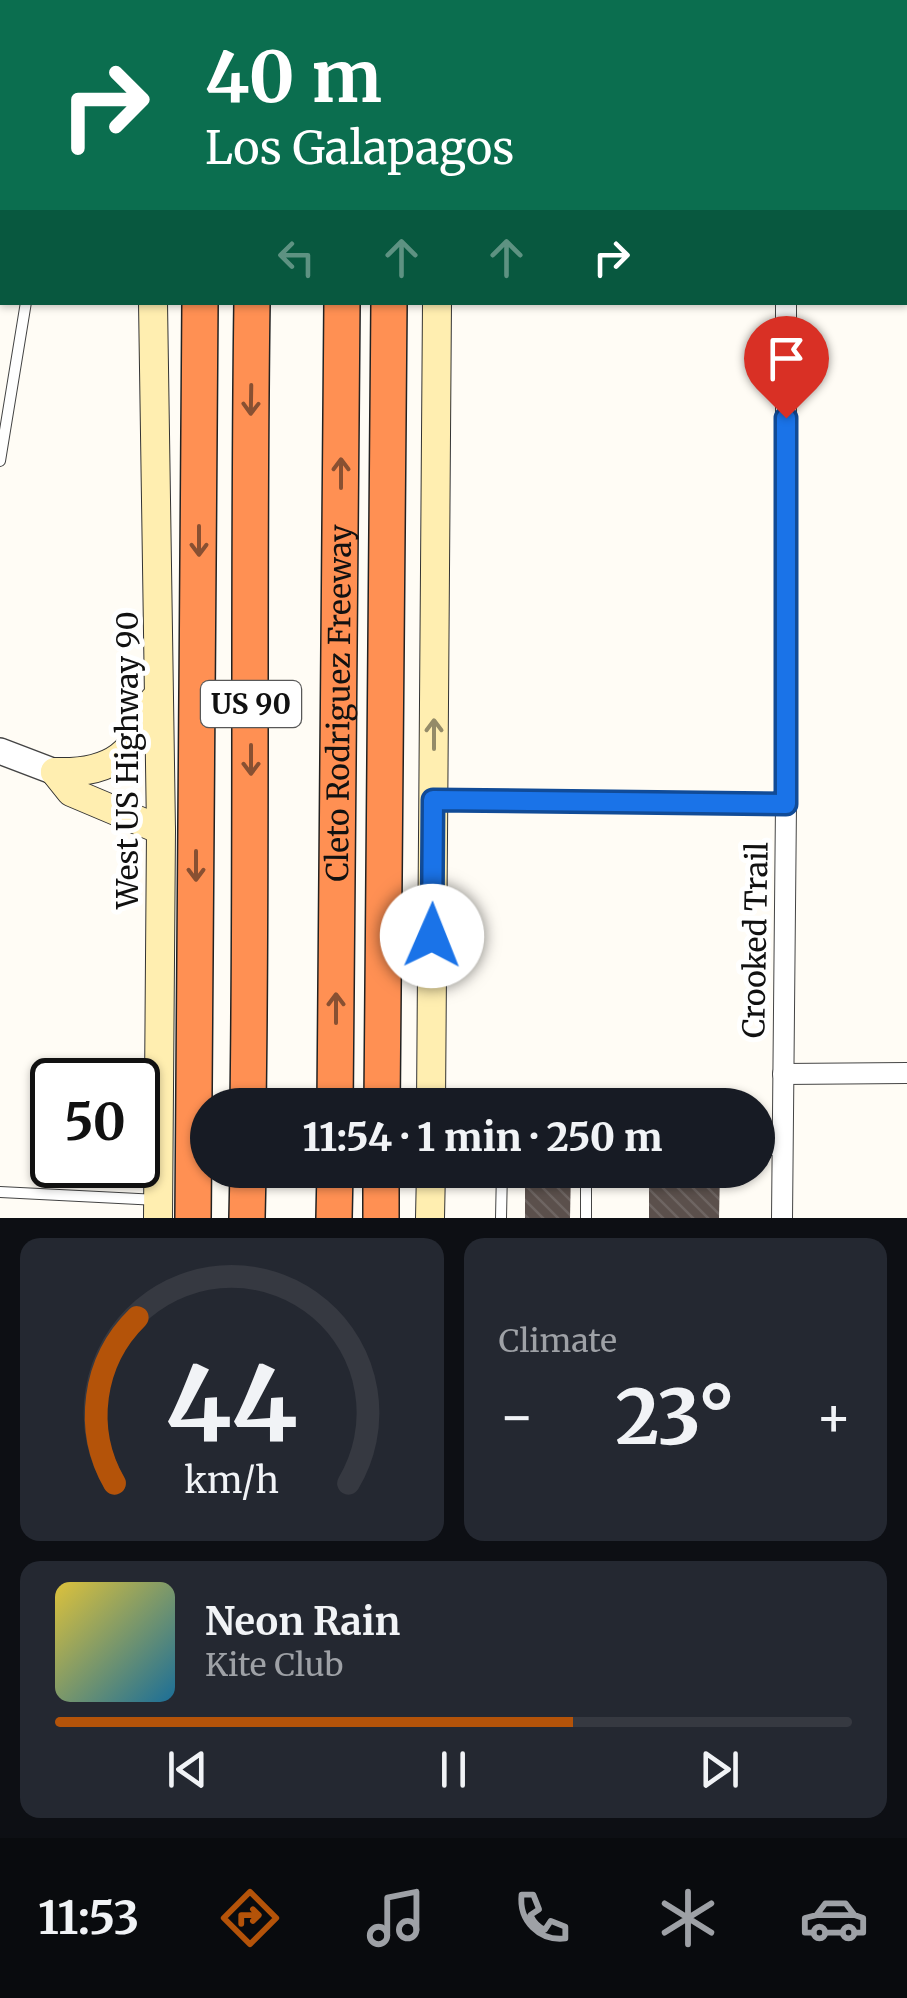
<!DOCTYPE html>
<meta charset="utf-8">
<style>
:root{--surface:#171b24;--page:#242831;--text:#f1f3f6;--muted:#9ea1a6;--line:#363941;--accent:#b45309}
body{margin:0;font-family:Merriweather,serif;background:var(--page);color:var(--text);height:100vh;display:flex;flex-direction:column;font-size:38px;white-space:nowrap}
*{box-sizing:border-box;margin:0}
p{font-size:32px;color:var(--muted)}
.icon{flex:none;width:55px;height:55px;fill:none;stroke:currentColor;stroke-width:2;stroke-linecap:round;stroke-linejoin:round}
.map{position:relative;height:1218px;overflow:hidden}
.details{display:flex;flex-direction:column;gap:20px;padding:20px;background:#0d0f14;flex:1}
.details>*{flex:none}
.hud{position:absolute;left:0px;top:0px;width:908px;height:305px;box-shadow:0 2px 8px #0004;background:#0b6e4f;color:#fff;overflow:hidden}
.speed{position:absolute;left:30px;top:1058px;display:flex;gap:20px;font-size:50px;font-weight:700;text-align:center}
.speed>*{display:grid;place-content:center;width:130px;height:130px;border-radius:50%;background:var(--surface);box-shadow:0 2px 8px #0004;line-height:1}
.speed .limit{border:5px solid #111;border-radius:15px;background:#fff;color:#111}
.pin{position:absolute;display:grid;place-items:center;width:85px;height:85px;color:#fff;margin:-102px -42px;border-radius:50% 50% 50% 0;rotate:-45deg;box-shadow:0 0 10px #0007}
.pin .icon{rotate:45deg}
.me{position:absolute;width:110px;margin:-55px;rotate:1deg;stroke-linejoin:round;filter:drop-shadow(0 0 8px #0008)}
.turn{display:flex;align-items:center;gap:35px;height:210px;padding:0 40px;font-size:45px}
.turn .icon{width:130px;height:130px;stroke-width:2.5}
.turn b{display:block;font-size:70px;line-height:85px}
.lanes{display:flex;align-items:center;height:95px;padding:0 40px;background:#0003;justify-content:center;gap:50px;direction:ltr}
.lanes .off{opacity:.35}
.big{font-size:75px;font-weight:800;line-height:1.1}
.details .tile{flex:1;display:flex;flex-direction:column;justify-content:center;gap:15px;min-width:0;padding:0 35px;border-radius:20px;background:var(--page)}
.details .dial{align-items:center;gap:0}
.dial svg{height:260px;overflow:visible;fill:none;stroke:var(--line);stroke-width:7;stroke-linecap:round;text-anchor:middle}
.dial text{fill:var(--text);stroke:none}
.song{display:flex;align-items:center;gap:30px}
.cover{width:120px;height:120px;border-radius:15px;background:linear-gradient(135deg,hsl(50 70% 55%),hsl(200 70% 35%))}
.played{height:10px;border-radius:5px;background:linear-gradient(90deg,var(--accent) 65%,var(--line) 65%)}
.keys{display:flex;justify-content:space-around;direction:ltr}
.heat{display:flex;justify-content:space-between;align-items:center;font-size:55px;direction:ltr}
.details .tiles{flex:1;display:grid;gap:20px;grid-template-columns:1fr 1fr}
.tile:last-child{grid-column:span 2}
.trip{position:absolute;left:190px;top:1088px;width:585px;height:100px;border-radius:50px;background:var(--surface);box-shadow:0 2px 8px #0004;font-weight:800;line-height:100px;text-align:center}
.tabs{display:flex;height:160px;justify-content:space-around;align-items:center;background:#090b0e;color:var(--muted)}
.tabs .icon{width:70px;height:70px}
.tabs .selected{color:var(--accent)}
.tabs b{font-size:45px;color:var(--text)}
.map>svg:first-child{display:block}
.building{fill:url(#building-back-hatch)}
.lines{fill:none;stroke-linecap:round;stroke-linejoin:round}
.service-casing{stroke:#444;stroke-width:12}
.minor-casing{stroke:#444;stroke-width:22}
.tertiary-casing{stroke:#444;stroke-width:28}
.secondary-casing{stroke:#333;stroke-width:30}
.motorway-casing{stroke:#222;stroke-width:38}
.service{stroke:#fff;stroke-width:10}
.minor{stroke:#fff;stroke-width:20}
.tertiary{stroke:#fff;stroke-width:25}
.secondary{stroke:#ffeeb0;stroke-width:28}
.motorway{stroke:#ff9053;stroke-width:35}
.oneway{stroke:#885032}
.oneway2{stroke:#948b68}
.route-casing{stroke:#114b97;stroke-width:25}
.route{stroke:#1a73e8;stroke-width:18}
.labels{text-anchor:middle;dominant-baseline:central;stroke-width:10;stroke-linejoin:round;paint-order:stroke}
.shield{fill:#fff;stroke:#585858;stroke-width:2.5}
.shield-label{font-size:28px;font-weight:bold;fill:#111}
.street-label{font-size:30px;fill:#111;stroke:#fff}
</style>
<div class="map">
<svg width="907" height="1218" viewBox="0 0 907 1218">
<defs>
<pattern id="building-back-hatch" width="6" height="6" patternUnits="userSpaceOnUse" patternTransform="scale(2.5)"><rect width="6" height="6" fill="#5b504c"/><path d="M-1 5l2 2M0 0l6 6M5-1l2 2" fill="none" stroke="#6e6562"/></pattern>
</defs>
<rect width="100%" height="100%" fill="#fffcf5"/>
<g class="building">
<polygon points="525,1170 571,1170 570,1218 525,1218"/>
<polygon points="649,1170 720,1170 719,1218 649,1218"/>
</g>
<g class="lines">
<g class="service-casing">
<g id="service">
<polyline points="0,461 26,302"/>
<polyline points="758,1150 782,1150"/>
<polyline points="0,1192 158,1200"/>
<polyline points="501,1218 502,1170"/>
<polyline points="586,1218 586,1170"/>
</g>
</g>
<g class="minor-casing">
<g id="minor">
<polyline points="786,0 786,2"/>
<polyline points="433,800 786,804"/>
<polyline points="783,1074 907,1073"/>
<polyline points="782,1218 786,804 786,302"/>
</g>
</g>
<g class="tertiary-casing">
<polyline id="tertiary" points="0,751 55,772"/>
</g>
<g class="secondary-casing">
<g id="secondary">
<polyline points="150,2 150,0"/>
<polyline points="439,2 439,0"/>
<polyline points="153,302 161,830 158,1218"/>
<path d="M55 772C112 774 137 754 154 700"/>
<polyline points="55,772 71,792 161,830"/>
<polyline points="431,1105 437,302"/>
<polyline points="430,1218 431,1170"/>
</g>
</g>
<g class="motorway-casing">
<g id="motorway">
<polyline points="200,2 200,0"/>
<polyline points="256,2 256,0"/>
<polyline points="345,2 345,0"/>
<polyline points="391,2 391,0"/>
<path d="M248 1105C252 837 248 570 252 302"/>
<path id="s1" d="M335 1105 342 302"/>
<polyline points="382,1105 389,302"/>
<polyline points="193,1218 200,302"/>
<polyline points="247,1218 248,1170"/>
<polyline points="334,1218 335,1170"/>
<polyline points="381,1218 381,1170"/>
</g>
</g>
<use href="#service" class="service"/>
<use href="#minor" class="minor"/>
<use href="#tertiary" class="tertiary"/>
<use href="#secondary" class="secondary"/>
<use href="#motorway" class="motorway"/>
</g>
<defs><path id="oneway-shaft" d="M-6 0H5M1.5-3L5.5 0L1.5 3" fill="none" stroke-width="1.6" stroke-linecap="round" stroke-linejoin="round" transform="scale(2.5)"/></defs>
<g class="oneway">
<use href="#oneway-shaft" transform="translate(251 400) rotate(91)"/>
<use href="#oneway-shaft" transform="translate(341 473) rotate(-90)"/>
<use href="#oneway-shaft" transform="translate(199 541) rotate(90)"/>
<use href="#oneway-shaft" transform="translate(251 760) rotate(90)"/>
<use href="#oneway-shaft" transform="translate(196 866) rotate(90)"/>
<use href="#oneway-shaft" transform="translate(336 1008) rotate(-90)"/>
</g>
<use class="oneway2" href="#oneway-shaft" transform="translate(434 734) rotate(-90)"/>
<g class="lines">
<g class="route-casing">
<polyline id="route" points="432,936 433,800 786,804 786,418"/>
</g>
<use href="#route" class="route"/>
</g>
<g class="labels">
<rect class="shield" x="201" y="681" width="100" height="46" rx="8"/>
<g class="shield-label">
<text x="251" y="704">US 90</text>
</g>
<g class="street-label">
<text stroke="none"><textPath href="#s1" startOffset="402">Cleto Rodriguez Freeway</textPath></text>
<text transform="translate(127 760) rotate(-90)">West US Highway 90</text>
<text transform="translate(755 940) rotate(-89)">Crooked Trail</text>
</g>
</g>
</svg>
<div class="speed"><div class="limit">50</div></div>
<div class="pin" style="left:786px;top:418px;background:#d93025"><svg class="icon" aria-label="arrive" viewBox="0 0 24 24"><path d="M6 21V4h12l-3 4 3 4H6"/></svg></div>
<svg class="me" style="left:432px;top:936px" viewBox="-20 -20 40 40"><circle r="19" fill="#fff"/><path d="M0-13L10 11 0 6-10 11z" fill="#1a73e8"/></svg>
<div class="trip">11:54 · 1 min · 250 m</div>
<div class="hud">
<div class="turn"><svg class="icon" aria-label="right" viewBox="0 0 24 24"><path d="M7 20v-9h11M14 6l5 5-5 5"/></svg><div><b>40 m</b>Los Galapagos</div></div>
<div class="lanes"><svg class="icon off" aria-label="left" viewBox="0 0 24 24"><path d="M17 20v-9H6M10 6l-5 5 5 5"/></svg><svg class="icon off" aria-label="ahead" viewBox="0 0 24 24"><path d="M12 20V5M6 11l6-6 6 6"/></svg><svg class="icon off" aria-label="ahead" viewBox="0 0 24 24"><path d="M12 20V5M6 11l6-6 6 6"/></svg><svg class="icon" aria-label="right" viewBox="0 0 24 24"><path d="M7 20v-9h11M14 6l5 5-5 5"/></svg></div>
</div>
</div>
<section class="details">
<div class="tiles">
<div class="tile dial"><svg viewBox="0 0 100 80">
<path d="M14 69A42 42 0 1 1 86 69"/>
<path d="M14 69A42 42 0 0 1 21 18" stroke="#b45309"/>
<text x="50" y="56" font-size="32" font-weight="700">44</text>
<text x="50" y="72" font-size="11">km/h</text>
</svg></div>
<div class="tile"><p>Climate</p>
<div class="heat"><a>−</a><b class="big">23°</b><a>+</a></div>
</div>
<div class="tile">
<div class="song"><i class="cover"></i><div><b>Neon Rain</b><p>Kite Club</p></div></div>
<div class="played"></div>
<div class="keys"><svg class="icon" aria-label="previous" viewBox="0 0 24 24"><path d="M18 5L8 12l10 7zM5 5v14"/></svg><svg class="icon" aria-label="pause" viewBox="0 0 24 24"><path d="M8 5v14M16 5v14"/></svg><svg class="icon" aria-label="next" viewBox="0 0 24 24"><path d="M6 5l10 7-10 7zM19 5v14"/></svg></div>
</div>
</div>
</section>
<nav class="tabs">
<b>11:53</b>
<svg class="icon selected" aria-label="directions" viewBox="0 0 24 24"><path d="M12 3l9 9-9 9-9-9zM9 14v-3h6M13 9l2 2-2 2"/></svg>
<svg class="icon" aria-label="music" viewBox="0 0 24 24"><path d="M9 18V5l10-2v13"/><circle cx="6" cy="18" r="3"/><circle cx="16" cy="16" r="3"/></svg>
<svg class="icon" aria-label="phone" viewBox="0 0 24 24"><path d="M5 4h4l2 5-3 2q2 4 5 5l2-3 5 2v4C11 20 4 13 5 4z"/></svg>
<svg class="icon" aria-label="climate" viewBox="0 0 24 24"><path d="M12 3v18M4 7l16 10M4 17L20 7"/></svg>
<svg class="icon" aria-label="car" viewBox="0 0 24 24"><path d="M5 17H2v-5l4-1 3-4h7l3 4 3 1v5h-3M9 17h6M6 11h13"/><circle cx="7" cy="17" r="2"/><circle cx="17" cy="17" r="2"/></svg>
</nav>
